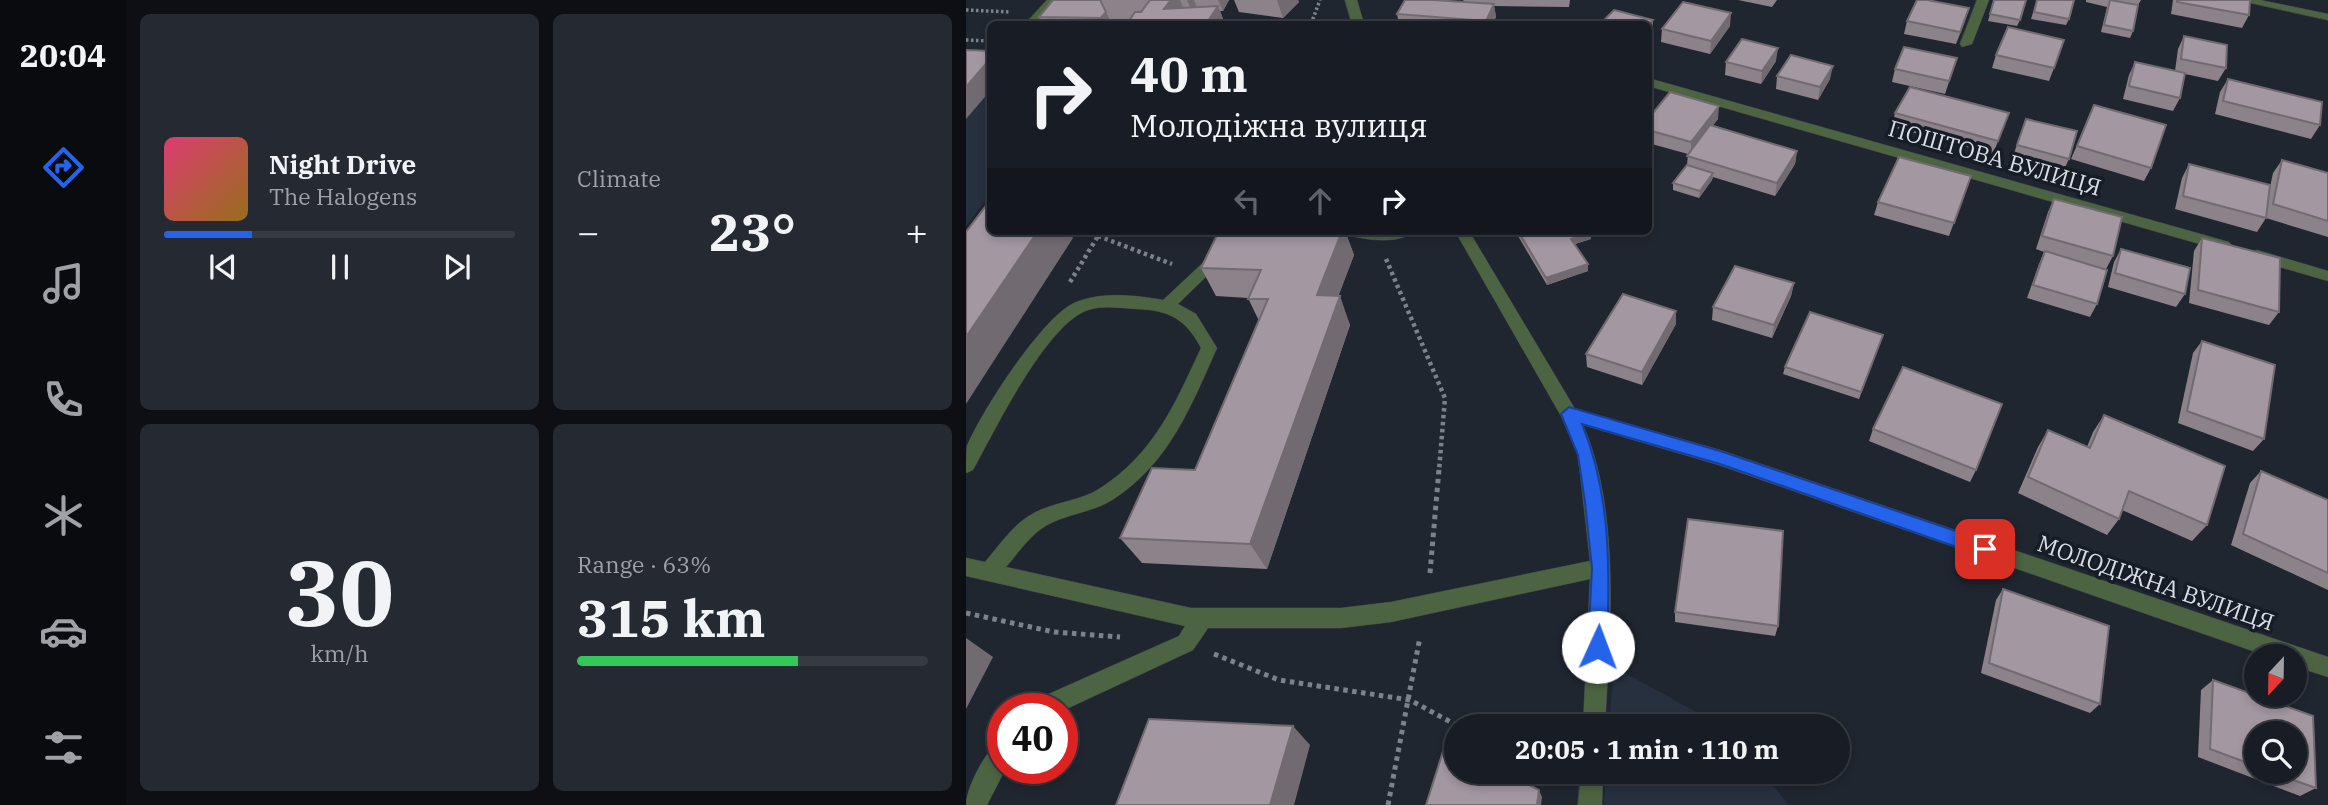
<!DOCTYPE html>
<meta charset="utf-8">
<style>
:root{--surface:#181c24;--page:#252931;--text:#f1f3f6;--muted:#9fa1a6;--line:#363a41;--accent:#2563eb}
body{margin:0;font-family:"IBM Plex Serif",serif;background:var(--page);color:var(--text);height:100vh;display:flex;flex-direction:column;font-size:26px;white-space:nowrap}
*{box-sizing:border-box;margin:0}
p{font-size:23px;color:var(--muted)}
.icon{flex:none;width:38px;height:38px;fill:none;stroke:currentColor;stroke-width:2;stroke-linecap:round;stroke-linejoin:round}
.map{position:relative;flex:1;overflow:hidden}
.side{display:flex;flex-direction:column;gap:14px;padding:14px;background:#0d0f14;width:840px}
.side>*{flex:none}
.guide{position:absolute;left:21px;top:21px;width:665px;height:214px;border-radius:10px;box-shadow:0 4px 10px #0003,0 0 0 2px var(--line);background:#181c24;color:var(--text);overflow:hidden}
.needle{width:46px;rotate:202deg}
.fabs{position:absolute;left:1278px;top:644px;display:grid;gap:14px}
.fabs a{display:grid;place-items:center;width:63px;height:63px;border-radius:50%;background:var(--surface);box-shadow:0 4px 10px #0003,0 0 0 2px var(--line);font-size:35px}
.speed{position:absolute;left:21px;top:693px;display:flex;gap:14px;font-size:35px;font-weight:700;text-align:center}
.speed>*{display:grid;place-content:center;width:91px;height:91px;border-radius:50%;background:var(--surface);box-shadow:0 4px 10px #0003,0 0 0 2px var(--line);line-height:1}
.speed .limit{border:10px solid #d22;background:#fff;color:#111}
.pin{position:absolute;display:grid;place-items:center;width:60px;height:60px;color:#fff;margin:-30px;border-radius:14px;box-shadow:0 4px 10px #0006}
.me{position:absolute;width:77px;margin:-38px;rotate:2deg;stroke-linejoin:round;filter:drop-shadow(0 0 5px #0008)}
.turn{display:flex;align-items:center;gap:24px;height:147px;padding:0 28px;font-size:32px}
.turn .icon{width:91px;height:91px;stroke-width:2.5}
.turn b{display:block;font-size:49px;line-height:60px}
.lanes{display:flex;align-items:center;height:66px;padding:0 28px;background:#0003;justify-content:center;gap:35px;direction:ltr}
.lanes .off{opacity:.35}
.big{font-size:52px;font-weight:700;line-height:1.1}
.side .widget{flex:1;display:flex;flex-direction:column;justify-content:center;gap:10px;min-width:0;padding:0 24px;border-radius:10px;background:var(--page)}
.side .dial{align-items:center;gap:0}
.dial b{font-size:91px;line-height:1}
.song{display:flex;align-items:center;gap:21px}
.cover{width:84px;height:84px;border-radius:10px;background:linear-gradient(135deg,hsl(340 70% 55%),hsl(40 70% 35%))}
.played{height:7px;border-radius:4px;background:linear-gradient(90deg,var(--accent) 25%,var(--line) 25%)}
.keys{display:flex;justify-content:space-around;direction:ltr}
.heat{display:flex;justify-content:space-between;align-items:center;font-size:38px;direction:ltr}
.charge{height:10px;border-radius:5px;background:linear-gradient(90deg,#34c759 63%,var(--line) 0)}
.side .tiles{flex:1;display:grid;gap:14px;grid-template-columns:repeat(2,1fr)}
.trip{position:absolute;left:478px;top:714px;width:406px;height:70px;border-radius:35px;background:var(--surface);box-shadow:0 4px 10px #0003,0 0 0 2px var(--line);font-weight:700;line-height:70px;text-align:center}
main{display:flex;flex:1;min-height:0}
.tabs{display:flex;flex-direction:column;width:126px;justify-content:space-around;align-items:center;background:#0a0b0e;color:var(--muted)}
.tabs .icon{width:49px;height:49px}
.tabs .on{color:var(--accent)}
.tabs b{font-size:32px;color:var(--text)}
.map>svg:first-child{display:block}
.built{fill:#27303e}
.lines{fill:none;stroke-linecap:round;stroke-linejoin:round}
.minor-casing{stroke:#3e434d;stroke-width:1}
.path-far2{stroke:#7c818a;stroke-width:3.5;stroke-dasharray:2.5 2.5;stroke-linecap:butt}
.path-far1{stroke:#7c818a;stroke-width:4.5;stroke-dasharray:3.5 3.5;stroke-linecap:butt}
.path{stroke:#7c818a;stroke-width:5;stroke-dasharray:4.5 4.5;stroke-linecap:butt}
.minor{fill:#4d6442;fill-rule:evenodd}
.wall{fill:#8c828a;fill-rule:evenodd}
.shaded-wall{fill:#726a71}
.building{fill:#a397a1;stroke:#726a71;stroke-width:2}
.route{fill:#2563eb;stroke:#184099;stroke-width:2}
.labels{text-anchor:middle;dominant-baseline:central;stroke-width:7;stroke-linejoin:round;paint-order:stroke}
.street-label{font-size:23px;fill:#d9dde4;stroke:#171d26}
</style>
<main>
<nav class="tabs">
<b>20:04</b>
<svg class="icon on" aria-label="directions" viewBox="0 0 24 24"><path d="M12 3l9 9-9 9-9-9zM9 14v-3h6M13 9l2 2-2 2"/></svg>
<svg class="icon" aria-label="music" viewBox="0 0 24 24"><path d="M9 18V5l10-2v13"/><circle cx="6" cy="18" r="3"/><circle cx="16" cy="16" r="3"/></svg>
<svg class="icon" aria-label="phone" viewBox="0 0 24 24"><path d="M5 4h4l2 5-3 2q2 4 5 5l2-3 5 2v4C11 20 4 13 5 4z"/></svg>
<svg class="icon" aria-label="climate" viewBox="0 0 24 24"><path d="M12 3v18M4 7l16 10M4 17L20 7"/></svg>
<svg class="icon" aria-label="car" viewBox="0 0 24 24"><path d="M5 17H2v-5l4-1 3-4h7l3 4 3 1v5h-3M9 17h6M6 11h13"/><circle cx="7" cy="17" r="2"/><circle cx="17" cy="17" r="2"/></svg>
<svg class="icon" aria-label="filters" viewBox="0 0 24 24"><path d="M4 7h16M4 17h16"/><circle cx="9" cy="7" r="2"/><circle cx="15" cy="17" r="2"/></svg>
</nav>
<section class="side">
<div class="tiles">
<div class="widget">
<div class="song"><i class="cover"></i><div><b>Night Drive</b><p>The Halogens</p></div></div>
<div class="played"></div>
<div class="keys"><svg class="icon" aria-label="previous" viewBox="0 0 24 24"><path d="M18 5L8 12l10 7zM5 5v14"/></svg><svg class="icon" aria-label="pause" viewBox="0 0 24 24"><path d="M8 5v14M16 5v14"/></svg><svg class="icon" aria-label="next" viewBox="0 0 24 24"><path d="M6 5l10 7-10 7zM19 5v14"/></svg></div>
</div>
<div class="widget"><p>Climate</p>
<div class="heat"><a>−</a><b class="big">23°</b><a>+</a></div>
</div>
<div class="widget dial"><b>30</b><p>km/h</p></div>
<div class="widget"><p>Range · 63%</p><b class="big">315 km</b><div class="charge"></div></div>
</div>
</section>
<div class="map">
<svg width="1362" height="805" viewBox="0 0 1362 805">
<rect width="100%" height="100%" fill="#202630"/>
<g class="built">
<polygon points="0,50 24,52 24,194 0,226"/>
<polygon points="648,667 756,726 643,726"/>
<polygon points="640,772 796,772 823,805 638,805"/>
</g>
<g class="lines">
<g class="minor-casing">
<g id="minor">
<polygon points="81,0 93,0 71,24 59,24"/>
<polygon points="379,0 391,0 398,24 386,24"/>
<polygon points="1011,0 1023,0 1006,44 996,47 994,44"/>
<polygon points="1271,0 1294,0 1362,14 1362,20"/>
<polygon points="682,78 1263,242 1266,246 1258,251 682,86"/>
<path d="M271 231H287L212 304 230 314 251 348C225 406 203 464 146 500 127 512 101 514 81 525 65 534 52 553 40 567L225 608H375L425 602 624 561 612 455 595 416 489 231H503L609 409 754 450 1362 657V677L1328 666V656H1301L753 465 617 425C655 511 644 633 639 726H617L624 579 425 622 375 628H242L227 650 96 711 64 709 67 701 213 636 219 626 0 576V558L19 562C33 546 48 523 68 513 88 502 114 501 133 489 188 454 209 404 235 348 220 319 203 310 171 309 155 308 137 305 122 310 80 324 28 432 7 470L0 473C0 464 0 453 1 446 15 412 74 321 106 304 132 291 169 295 197 300Z"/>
<path d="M380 231H448C435 245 399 240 382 235Z"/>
<polygon points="1291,250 1362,271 1362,281 1286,259 1283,255"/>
<path d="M37 740V768H40L21 805H0C0 788 21 746 37 740Z"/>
<polygon points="615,772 637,772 636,805 612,805"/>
</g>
</g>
<g class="path-far2">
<polyline points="0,10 45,12"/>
<polyline points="345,24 354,0"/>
<polyline points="0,40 24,41"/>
</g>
<g class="path-far1">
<polyline points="132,236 206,264"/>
<polyline points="420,259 479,398 473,471"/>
<polyline points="104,282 132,236 117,231"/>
</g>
<g class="path">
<polyline points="464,573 473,469"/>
<polyline points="0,613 88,632 154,637"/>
<polyline points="248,654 313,680 444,700 492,726"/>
<polyline points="577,772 594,781"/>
<polyline points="422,805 454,637"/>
</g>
<use href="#minor" class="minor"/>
</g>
<g class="wall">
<polygon points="87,0 263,0 257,11 254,11 259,24 77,24 73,17"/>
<polygon points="268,0 332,0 333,2 317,18 273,12"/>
<polygon points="497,0 604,0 603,7 528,6 530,17 526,24 433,24 431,14 498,2"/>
<polygon points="772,0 811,0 806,7"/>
<polygon points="1028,0 1054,20 1051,26 1022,21"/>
<polygon points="1071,0 1103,19 1100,25 1065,19"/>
<polygon points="1120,0 1175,0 1172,5 1167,31 1164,38 1135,32 1141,7 1120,2"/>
<polygon points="1207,0 1284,0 1283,15 1276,28 1205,14"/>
<polygon points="941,21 999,21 990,44 938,34"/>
<polygon points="764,26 744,54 695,42 696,29"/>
<polygon points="1218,36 1260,68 1252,81 1219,74 1214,98 1207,111 1157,99 1163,75 1169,62 1209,71 1212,49"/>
<polygon points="1030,55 1088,68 1083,81 1026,68"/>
<polygon points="991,58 979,94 926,82 929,69"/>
<polygon points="810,61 795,84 759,75 760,62"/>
<polygon points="811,76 864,79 852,100 810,89"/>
<polygon points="1262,79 1354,125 1345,139 1249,114 1254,92"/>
<polygon points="1128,105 1185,168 1178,181 1105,159"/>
<polygon points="929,113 1043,113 1027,154 926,127"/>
<polygon points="682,119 752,119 746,126 831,151 829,164 809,196 747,177 746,180 733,198 707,190 707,183 721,165 722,154 682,143"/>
<polygon points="1060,119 1103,159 1097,172 1046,159"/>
<polygon points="1316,160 1362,173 1362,237 1300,218 1291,232 1209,209 1216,178 1223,164 1303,192 1307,173"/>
<polygon points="1005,176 983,236 908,215 912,202"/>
<polygon points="1088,199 1147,256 1140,269 1131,304 1124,317 1061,298 1073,264 1078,252 1070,249 1082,212"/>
<polygon points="253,231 379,231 388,255 372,296 384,325 301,569 176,563 154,538 229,470 293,321 282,298 250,296 235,268"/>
<polygon points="549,231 624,231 625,239 609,244 622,271 581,285"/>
<polygon points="1236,238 1313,312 1303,325 1223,303 1228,251"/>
<polygon points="1155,249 1219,294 1210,307 1142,287 1148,262"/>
<polygon points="828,283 825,296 806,338 746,320 747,307"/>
<polygon points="710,324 676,385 621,367 620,354"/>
<polygon points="915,341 893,399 817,374 819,367"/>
<polygon points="1236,341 1298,439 1287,451 1212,423 1227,353"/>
<polygon points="1138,415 1241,525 1226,541 1156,510 1153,519 1141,535 1052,493 1072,447 1082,430 1121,447 1127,432"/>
<polygon points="907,429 1010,470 1004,482 903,441"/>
<polygon points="1295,471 1362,500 1362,590 1265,545 1284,483"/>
<polygon points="1037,589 1134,704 1124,713 1015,673 1030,600"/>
<polygon points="709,612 812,626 809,636 709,622"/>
<path d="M1247 680 1350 788 1334 796 1232 757 1235 690ZM1290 733 1328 772H1290Z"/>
</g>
<g class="shaded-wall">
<polygon points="205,0 214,0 221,17 198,9"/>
<polygon points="221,0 228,0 232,10 228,17"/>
<polygon points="252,0 263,0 257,11"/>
<polygon points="311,0 332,0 333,2 317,18"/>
<polygon points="528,4 530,17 526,24 521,24 520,21"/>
<polygon points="252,6 259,24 240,24"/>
<polygon points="1003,8 999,21 990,44 994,32"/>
<polygon points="140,12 146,24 139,24 135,18"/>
<polygon points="765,13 764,26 744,54 745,41"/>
<polygon points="687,20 687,33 682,38 682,25"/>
<polygon points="812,48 810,61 795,84 796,71"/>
<polygon points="24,59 24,91 0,119 0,87"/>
<polygon points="867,66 864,79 852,100 854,87"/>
<polygon points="753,106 752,119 725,155 725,142"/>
<polygon points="831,151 829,164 809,196 811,183"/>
<polygon points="747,173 746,180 733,198 734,191"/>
<polygon points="72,231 102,231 107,238 0,404 0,337"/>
<polygon points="376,231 379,231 388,255 362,324 351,295"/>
<polygon points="625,232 625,239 606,245 605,239"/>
<polygon points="622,264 622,271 581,285 580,278"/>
<polygon points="828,283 825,296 806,338 808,325"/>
<polygon points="374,296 384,325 301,569 284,544"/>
<polygon points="710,311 710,324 676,385 676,372"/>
<polygon points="0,638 27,657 0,709"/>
<polygon points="327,726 344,745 328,805 304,805"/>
<polygon points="573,790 576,797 575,805 571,805"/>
</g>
<g class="building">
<polygon points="87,0 134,0 140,12 135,18 73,17"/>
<polygon points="184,0 205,0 198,9 252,6 240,24 161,24 169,12 175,12"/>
<polygon points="439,0 468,0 528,4 520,21 431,14"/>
<polygon points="951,0 961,0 1003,8 994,32 941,21"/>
<polygon points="1028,0 1060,0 1054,20 1024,14"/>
<polygon points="1071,0 1108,0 1103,19 1068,12"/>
<polygon points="1144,0 1172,5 1167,31 1138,25"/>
<polygon points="1211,0 1284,0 1283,15 1211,2"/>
<polygon points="717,2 765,13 745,41 696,29"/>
<polygon points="648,10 687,20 682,25 634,24"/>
<polygon points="1042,27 1098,40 1088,68 1030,55"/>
<polygon points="1218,36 1261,45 1260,68 1215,59"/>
<polygon points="776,39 812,48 796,71 760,62"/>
<polygon points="938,47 991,58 983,81 929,69"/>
<polygon points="0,50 24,51 24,59 0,87"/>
<polygon points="825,55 867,66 854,87 811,76"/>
<polygon points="1169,62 1219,73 1214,98 1163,86"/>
<polygon points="1262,79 1356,102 1354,125 1257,101"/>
<polygon points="944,87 1043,113 1032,141 929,113"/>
<polygon points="704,92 753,106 725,142 682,130 682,119"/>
<polygon points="1128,105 1200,125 1185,168 1111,146"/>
<polygon points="1060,119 1111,131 1103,159 1051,145"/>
<polygon points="744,125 831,151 811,183 721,156"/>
<polygon points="933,157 1005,176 988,223 912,202"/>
<polygon points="1316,160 1362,173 1362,221 1307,204"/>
<polygon points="1223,164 1304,185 1300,218 1217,196"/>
<polygon points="721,165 747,173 734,191 707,183"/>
<polygon points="1088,199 1156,217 1147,256 1076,236"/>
<polygon points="19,207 24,207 24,231 72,231 0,337 0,232"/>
<polygon points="253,231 376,231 351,295 374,296 284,544 154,538 186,468 229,470 302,299 282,299 295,270 235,268"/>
<polygon points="552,231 624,231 625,232 605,239 622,264 580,278"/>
<polygon points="1236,238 1314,258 1313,312 1232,290"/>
<polygon points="1155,249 1224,268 1219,294 1149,273"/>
<polygon points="1079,251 1141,270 1131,304 1067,285"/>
<polygon points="769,266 828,283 808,325 747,307"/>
<polygon points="657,294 710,311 676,372 620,354"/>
<polygon points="844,312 917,335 895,392 819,367"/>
<polygon points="1236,341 1309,365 1298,439 1221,411"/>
<polygon points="937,367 1036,404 1010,470 907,429"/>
<polygon points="1138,415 1259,466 1241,525 1163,491 1153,519 1062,477 1082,430 1124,448"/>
<polygon points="1295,471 1362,500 1362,573 1277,534"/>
<polygon points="722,519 817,531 812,626 709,612"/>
<polygon points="1037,589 1143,626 1134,704 1023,663"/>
<polygon points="1247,680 1347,716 1350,788 1305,772 1328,772 1328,733 1290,733 1290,766 1244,749"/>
<polygon points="183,719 327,726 304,805 150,805"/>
<polygon points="480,742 490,747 490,772 538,772 573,790 571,805 460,805"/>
</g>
<path class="route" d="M603 407 754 451 1019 541 1025 543 1028 549 1025 554 1019 557 754 464 616 424C645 494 644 572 641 647L639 653 632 656 625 653 622 647 626 568 619 502 612 455 595 414Z"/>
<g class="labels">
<g class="street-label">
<text transform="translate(1029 157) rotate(16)">ПОШТОВА ВУЛИЦЯ</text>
<text transform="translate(1190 582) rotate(19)">МОЛОДІЖНА ВУЛИЦЯ</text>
</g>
</g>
</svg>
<div class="fabs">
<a><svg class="needle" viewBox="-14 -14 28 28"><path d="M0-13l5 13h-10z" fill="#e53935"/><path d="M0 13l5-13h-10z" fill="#9fa1a6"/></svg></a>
<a><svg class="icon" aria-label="search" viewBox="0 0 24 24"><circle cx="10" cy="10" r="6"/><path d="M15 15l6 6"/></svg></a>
</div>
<div class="speed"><div class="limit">40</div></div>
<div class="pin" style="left:1019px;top:549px;background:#d93025"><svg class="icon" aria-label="arrive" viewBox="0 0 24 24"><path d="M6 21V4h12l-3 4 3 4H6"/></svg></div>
<svg class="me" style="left:632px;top:647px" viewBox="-20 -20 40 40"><circle r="19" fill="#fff"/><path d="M0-13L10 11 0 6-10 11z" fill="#2563eb"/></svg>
<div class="trip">20:05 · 1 min · 110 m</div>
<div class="guide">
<div class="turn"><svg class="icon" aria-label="right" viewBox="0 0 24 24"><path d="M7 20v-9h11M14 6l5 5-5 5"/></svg><div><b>40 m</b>Молодіжна вулиця</div></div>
<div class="lanes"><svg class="icon off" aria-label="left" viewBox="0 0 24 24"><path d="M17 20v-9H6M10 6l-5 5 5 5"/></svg><svg class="icon off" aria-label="ahead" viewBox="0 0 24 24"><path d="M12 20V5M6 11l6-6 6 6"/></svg><svg class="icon" aria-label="right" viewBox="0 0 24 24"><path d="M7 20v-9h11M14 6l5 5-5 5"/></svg></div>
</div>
</div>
</main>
